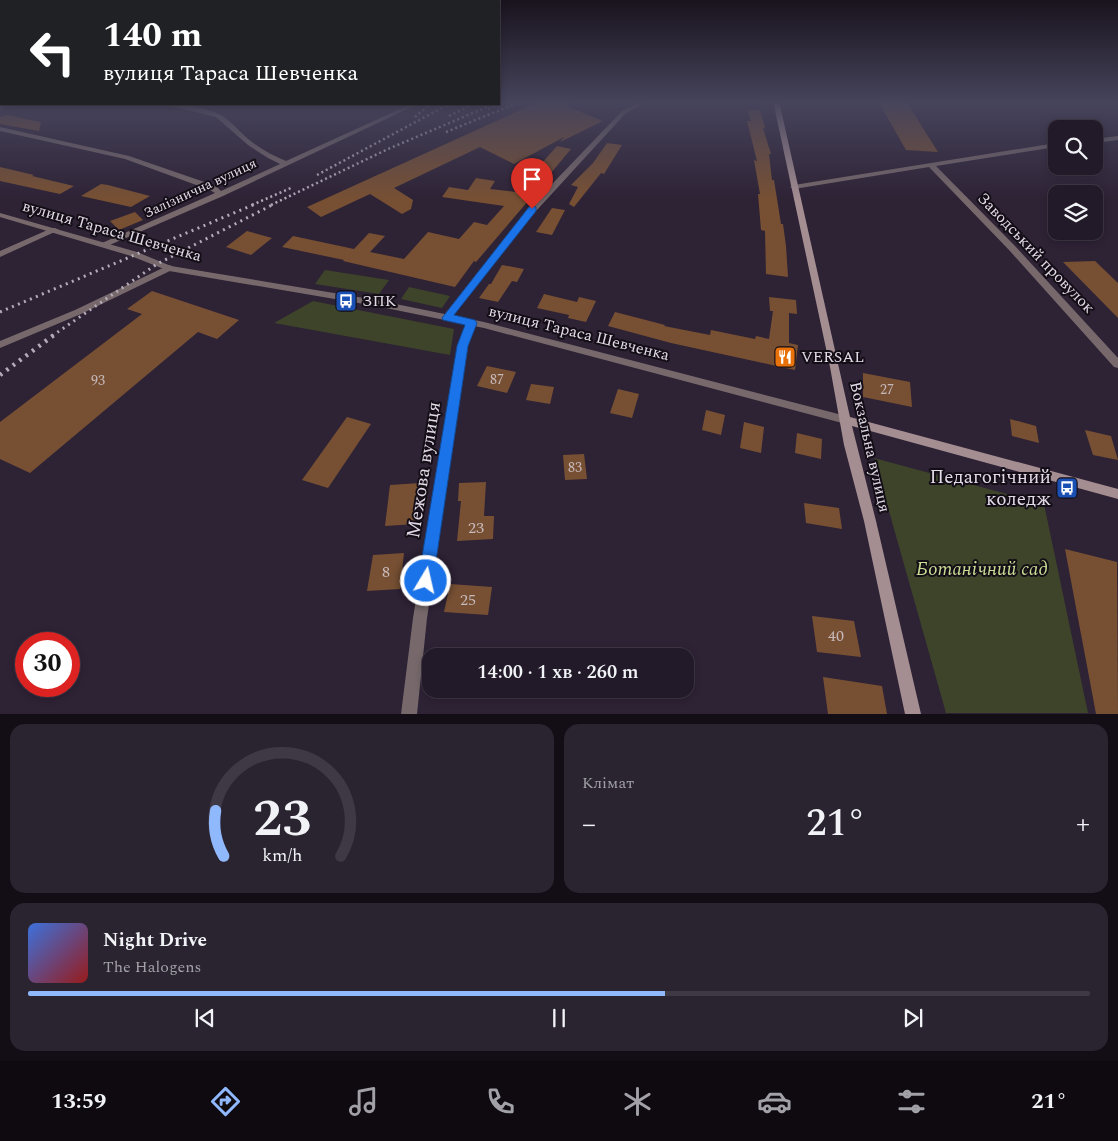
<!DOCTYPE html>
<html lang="uk">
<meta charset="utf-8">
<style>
:root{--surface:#221a28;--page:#2a2330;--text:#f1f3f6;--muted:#a2a1a8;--line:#3f3845;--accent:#90b8fd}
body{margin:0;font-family:Spectral,serif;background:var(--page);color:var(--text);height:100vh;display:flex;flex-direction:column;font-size:19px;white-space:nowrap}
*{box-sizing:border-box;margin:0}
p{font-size:16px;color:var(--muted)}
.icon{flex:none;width:28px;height:28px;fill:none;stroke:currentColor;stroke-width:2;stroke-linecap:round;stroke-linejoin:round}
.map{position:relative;height:714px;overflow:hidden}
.drawer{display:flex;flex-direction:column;gap:10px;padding:10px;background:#130e16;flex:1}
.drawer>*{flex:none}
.hud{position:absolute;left:0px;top:0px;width:500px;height:105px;box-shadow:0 2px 8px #0003,0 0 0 1px var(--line);background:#202124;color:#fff;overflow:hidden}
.buttons{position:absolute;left:1048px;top:120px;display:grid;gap:10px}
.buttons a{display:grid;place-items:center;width:55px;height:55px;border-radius:10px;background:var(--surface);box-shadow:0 2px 8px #0003,0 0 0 1px var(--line);font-size:25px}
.speed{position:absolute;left:15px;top:632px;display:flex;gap:10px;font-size:25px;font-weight:700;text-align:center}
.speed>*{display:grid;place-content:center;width:65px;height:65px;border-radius:50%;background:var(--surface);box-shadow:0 2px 8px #0003,0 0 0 1px var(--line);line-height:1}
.speed .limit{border:8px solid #d22;background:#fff;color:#111}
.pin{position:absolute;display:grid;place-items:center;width:42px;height:42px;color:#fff;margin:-51px -21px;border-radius:50% 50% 50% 0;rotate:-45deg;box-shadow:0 0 5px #0007}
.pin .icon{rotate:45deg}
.me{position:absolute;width:55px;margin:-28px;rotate:9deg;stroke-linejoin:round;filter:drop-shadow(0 0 4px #0008)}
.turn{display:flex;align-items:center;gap:18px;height:105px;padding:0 20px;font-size:22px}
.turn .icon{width:65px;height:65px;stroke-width:2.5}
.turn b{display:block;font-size:35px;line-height:42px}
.big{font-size:38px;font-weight:600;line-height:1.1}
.drawer .tile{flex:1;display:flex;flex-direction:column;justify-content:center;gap:8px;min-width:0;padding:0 18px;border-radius:15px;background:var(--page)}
.drawer .dial{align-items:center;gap:0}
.dial svg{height:130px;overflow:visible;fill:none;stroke:var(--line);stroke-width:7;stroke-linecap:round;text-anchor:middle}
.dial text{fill:var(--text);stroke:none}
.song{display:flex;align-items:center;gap:15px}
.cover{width:60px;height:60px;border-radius:8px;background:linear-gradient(135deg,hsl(220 70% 55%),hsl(0 70% 35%))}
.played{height:5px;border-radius:2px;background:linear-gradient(90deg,var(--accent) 60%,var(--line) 60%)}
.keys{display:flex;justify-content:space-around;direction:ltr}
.heat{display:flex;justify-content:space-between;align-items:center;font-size:28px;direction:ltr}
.drawer .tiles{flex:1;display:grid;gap:10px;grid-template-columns:1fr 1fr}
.tile:last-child{grid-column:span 2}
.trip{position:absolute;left:422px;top:648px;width:272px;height:50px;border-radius:15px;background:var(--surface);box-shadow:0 2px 8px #0003,0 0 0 1px var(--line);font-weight:600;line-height:50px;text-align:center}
.tabs{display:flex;height:80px;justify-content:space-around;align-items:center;background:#0e0a10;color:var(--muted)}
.tabs .icon{width:35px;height:35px}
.tabs .current{color:var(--accent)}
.tabs b{font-size:22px;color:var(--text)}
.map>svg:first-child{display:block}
.green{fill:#3d442a}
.building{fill:#775033}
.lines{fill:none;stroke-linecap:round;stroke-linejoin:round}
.minor{fill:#77696b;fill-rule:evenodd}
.tertiary{fill:#77696b;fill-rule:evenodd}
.secondary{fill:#a48e92;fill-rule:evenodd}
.rail-far2{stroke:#b4abb9;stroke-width:2.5;stroke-dasharray:2 3;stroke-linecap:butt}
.rail-far1{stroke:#b4abb9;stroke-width:3;stroke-dasharray:2 4.5;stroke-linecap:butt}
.rail{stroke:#b4abb9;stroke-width:4.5;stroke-dasharray:2.5 5.5;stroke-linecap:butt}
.route{fill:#1a73e8;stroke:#114b97}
.labels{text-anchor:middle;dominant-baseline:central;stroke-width:4;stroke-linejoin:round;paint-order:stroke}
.far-street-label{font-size:14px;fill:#e2dae7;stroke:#130e16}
.number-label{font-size:14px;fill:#c7b8ba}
.street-label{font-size:16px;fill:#e2dae7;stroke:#130e16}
.poi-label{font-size:16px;fill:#e2dae7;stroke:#130e16;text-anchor:start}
.near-number-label{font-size:16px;fill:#c7b8ba}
.near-street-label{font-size:19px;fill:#e2dae7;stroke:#130e16}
.near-poi-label{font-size:19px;fill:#e2dae7;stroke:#130e16;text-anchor:end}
.near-park-label{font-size:19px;font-style:italic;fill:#cadd94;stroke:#130e16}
</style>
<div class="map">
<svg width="1118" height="714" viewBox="0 0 1118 714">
<rect width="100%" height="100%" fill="#2e2235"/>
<g class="green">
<polygon points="325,270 389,280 379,294 315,284"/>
<polygon points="409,287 450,296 442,308 401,299"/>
<polygon points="313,301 454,329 450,355 274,323"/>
<polygon points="874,458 1044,504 1088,713 946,713"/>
</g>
<g class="building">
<polygon points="540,101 577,101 566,106 603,121 560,142 564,137 514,164 480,147 394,188 413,200 411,209 402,214 370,194 321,217 307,207"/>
<polygon points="878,101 906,101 938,152 906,150"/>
<polygon points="747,110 760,110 765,128 763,128 771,154 769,154 772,180 774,180 781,224 783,224 786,246 788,277 766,274 765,231 761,230 758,194 760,194 754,160 757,161 747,121 751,121"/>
<polygon points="6,115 41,122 39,131 0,124 0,117"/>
<polygon points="607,143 622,145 604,174 601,173 574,207 569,204 578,187 571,185 593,163"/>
<polygon points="557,146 571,149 546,179 533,173"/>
<polygon points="0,167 34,175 32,176 74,186 60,194 0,181"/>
<polygon points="476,178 495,181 490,189 516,192 523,185 540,187 476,262 474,261 455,287 343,261 344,260 282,247 293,236 354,249 369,233 385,236 370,252 404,259 428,232 459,239 474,222 487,225 504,206 442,197 449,187 468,190"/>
<polygon points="101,184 108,185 150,196 131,207 81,196"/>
<polygon points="552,208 565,210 552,235 536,232"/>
<polygon points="135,212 143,220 119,230 110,221"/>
<polygon points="247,231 272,238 251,255 226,247"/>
<polygon points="1095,261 1118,283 1118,318 1063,262"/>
<polygon points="502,265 524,269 517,282 512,281 498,302 479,298 489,284 491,284"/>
<polygon points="152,291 239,320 217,339 198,332 30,473 0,459 0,422 142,314 127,309"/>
<polygon points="544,294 577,302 579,297 596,301 586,322 568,318 569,315 537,308"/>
<polygon points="769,297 796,300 797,314 789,313 789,343 798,345 795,370 671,343 608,326 615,312 665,325 664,326 710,335 711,330 755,339 756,336 769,339 773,311 770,311"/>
<polygon points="487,366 516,372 507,393 477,386"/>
<polygon points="863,373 910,382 912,407 863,397"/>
<polygon points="531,384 554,387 550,404 526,400"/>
<polygon points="618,389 639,394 632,418 610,413"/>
<polygon points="706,410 725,415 721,435 702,430"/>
<polygon points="347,417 371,424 328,488 302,480"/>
<polygon points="1010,419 1036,426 1039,443 1012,436"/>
<polygon points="744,422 764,427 761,453 740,448"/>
<polygon points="1085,430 1111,436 1118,460 1093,455"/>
<polygon points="797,433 822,439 821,459 795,453"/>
<polygon points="584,454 587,479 565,480 563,455"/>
<polygon points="486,482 484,516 494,516 493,539 457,541 461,501 458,501 459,483"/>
<polygon points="420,483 416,524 385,526 390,485"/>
<polygon points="804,503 839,508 842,529 806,523"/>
<polygon points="1065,549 1117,562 1118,714 1096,714"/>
<polygon points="404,553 400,589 367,591 373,555"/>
<polygon points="450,584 492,587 488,615 444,612"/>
<polygon points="812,616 854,621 861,657 817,652"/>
<polygon points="823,677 882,686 887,714 828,714"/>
</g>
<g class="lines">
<g class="minor">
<polygon points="642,101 649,101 626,113 536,211 450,319 444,319 442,317 444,315 530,207 622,111"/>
<path d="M162 104C177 103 205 107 219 114 231 120 241 134 252 142 262 150 274 156 286 161L411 104H418L223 196 105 247H102V243L215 193 210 190 125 159 0 131V127L129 156 216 186 221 191 280 164 268 158 248 145 216 117Z"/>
<polygon points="1118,136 1118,140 1094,143 1094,139"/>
<polygon points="1056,143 1056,147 936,166 1015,246 1118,358 1118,368 1114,367 1009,250 929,167 794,189 790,187 794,185"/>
<polygon points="52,228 55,228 59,230 0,257 0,251"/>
<polygon points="169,265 172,266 173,268 172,270 81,314 0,348 0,341 75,310"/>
<polygon points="472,320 477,323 468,346 427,618 417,714 401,714 413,618 458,346 467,323"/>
</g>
<polygon class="tertiary" points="0,213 137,252 171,266 376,300 484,322 846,416 850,417 851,420 850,423 846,424 484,328 376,306 169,271 131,256 0,217"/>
<polygon class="secondary" points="773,101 779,101 850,417 1118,489 1118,499 852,426 876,521 921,714 905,714 864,521 844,445 830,367"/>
<g class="rail-far2">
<polyline points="488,109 509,101"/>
<polyline points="449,116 473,104"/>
<polyline points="415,117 430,104"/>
<polyline points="446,132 522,101"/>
<polyline points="317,175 449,104"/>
<polyline points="252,205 291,188"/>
<polyline points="271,205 388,149 494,104"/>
</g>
<g class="rail-far1">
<polyline points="0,312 255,204"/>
<polyline points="52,336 157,264 274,204"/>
</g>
<polyline class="rail" points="0,375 54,335"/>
</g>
<linearGradient id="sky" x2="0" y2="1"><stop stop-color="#19131d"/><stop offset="0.51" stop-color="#46445c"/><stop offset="1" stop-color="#46445c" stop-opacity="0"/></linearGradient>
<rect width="1118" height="200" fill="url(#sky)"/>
<polygon class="route" points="532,206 536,207 536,211 454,315 475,320 477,323 468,346 433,581 431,586 426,588 420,586 418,581 457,346 465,325 443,320 442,318 529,207"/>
<defs>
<g id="bus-square" transform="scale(1.125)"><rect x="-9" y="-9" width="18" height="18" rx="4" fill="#1a4fb4" stroke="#130e16"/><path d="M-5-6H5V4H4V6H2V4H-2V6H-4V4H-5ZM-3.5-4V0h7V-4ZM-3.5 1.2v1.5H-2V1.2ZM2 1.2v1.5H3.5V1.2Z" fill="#fff"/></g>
<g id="restaurant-square" transform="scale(1.125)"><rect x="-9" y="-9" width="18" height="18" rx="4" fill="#e8710a" stroke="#130e16"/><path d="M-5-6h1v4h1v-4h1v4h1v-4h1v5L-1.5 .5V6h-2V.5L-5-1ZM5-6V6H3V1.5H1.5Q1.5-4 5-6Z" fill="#fff"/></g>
</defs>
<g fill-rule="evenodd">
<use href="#bus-square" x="346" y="301"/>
<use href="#restaurant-square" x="785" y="357"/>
<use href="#bus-square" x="1067" y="488"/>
</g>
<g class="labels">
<g class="far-street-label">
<text transform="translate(200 188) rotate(-25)">Залізнична вулиця</text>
</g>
<g class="number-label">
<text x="497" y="379">87</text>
<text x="98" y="380">93</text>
<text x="887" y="389">27</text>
<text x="575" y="467">83</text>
</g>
<g class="street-label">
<text transform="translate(112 231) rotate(16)">вулиця Тараса Шевченка</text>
<text transform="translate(1036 253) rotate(46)">Заводський провулок</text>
<text transform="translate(579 333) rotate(14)">вулиця Тараса Шевченка</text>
<text transform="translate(870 447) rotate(77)">Вокзальна вулиця</text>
</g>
<g class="poi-label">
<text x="362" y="301">ЗПК</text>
<text x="801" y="357">VERSAL</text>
</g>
<g class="near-number-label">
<text x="476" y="528">23</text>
<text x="386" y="572">8</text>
<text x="468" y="600">25</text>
<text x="836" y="636">40</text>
</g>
<g class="near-street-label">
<text transform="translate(424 470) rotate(-81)">Межова вулиця</text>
</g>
<g class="near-poi-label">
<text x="1051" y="477">Педагогічний<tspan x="1051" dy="22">коледж</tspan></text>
</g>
<g class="near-park-label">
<text x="982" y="569">Ботанічний сад</text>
</g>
</g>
</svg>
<div class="buttons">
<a><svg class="icon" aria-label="search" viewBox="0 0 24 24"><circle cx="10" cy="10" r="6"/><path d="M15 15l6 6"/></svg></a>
<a><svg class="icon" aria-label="layers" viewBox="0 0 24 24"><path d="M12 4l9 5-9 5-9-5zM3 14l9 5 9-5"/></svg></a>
</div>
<div class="speed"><div class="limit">30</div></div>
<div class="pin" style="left:532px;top:209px;background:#d93025"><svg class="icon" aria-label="arrive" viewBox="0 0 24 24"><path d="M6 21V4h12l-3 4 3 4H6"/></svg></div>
<svg class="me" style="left:426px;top:581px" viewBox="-20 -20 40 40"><circle r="17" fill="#1a73e8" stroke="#fff" stroke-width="3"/><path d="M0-11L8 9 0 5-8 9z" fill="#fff"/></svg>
<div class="trip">14:00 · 1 хв · 260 m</div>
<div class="hud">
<div class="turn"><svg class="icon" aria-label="left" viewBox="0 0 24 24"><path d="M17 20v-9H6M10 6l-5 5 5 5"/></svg><div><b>140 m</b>вулиця Тараса Шевченка</div></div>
</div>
</div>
<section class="drawer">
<div class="tiles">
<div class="tile dial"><svg viewBox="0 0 100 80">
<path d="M14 69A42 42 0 1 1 86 69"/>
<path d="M14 69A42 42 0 0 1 9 41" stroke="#90b8fd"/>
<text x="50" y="56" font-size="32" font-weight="700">23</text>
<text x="50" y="72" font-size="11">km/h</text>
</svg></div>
<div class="tile"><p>Клімат</p>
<div class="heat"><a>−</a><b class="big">21°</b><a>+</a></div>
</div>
<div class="tile">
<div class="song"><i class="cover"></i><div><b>Night Drive</b><p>The Halogens</p></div></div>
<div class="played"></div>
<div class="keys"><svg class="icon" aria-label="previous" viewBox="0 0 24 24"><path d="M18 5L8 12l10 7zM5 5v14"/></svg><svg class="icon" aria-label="pause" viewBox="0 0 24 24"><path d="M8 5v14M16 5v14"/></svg><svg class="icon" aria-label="next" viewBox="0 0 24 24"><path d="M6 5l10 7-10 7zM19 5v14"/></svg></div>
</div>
</div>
</section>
<nav class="tabs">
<b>13:59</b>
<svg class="icon current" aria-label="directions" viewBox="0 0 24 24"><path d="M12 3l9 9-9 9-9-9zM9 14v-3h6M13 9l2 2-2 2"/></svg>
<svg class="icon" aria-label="music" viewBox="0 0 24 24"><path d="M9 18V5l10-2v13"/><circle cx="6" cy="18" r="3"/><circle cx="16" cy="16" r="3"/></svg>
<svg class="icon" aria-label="phone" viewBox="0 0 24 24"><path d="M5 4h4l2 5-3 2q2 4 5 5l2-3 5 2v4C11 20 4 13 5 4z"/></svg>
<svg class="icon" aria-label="climate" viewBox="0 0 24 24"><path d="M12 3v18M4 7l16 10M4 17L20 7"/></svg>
<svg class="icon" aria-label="car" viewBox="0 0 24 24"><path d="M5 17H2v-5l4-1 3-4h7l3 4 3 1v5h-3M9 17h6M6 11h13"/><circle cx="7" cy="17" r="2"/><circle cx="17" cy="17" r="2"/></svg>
<svg class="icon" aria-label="filters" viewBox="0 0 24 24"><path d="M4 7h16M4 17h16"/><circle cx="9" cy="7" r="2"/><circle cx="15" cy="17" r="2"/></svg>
<b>21°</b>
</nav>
